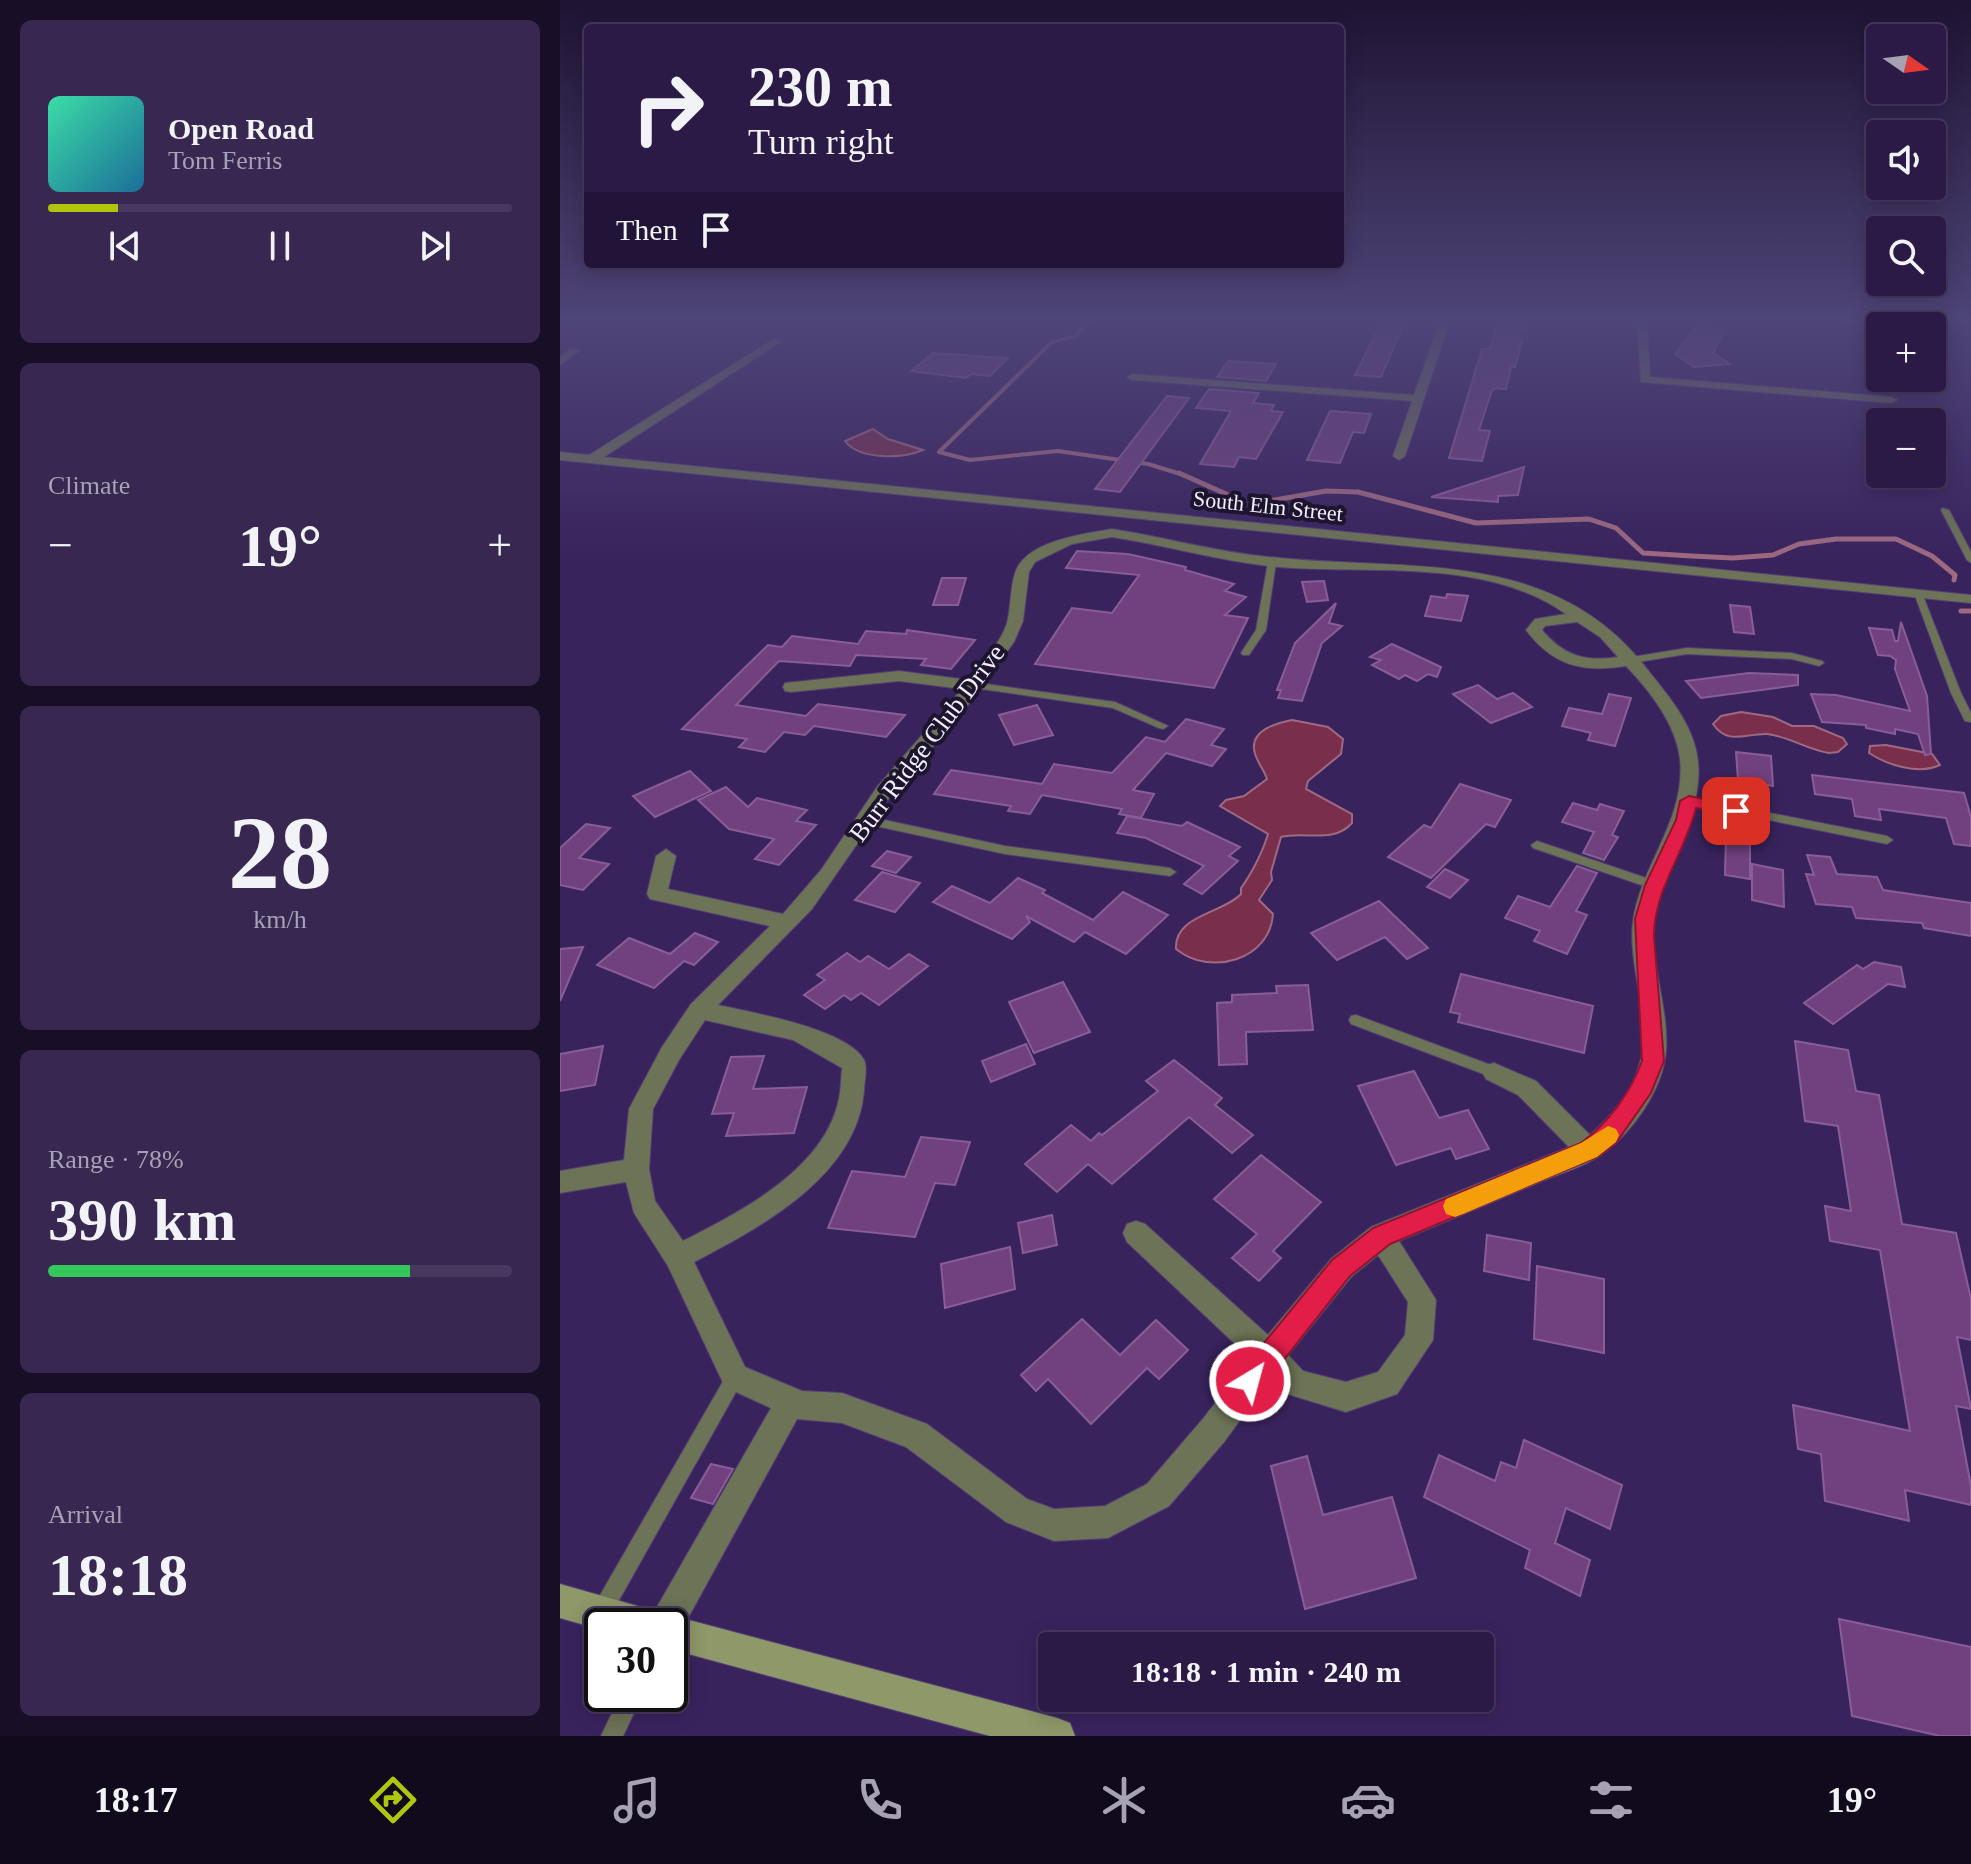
<!DOCTYPE html>
<meta charset="utf-8">
<style>
:root{--surface:#2b1a46;--page:#372751;--text:#f1f3f6;--muted:#a6a1b3;--line:#47385f;--accent:#aec60c}
body{margin:0;font-family:"Times New Roman",serif;background:var(--page);color:var(--text);height:100vh;display:flex;flex-direction:column;font-size:30px;white-space:nowrap}
*{box-sizing:border-box;margin:0}
p{font-size:26px;color:var(--muted)}
.icon{flex:none;width:44px;height:44px;fill:none;stroke:currentColor;stroke-width:2;stroke-linecap:round;stroke-linejoin:round}
.map{position:relative;flex:1;overflow:hidden}
.sheet{display:flex;flex-direction:column;gap:20px;padding:20px;background:#180e26;width:560px}
.sheet>*{flex:none}
.banner{position:absolute;left:24px;top:24px;width:760px;height:244px;border-radius:8px;box-shadow:0 4px 20px #0003,0 0 0 2px var(--line);background:#2b1a46;color:var(--text);overflow:hidden}
.needle{width:52px;rotate:104deg}
.tools{position:absolute;left:1306px;top:24px;display:grid;gap:16px}
.tools a{display:grid;place-items:center;width:80px;height:80px;border-radius:8px;background:var(--surface);box-shadow:0 4px 20px #0003,0 0 0 2px var(--line);font-size:40px}
.speed{position:absolute;left:24px;top:1608px;display:flex;gap:16px;font-size:40px;font-weight:700;text-align:center}
.speed>*{display:grid;place-content:center;width:104px;height:104px;border-radius:50%;background:var(--surface);box-shadow:0 4px 20px #0003,0 0 0 2px var(--line);line-height:1}
.speed .limit{border:4px solid #111;border-radius:12px;background:#fff;color:#111}
.pin{position:absolute;display:grid;place-items:center;width:68px;height:68px;color:#fff;margin:-34px;border-radius:16px;box-shadow:0 4px 12px #0006}
.me{position:absolute;width:88px;margin:-44px;rotate:37deg;stroke-linejoin:round;filter:drop-shadow(0 0 6px #0008)}
.turn{display:flex;align-items:center;gap:28px;height:168px;padding:0 32px;font-size:36px}
.turn .icon{width:104px;height:104px;stroke-width:2.5}
.turn b{display:block;font-size:56px;line-height:68px}
.then{display:flex;align-items:center;height:76px;padding:0 32px;background:#0003;gap:16px;font-size:30px}
.big{font-size:60px;font-weight:800;line-height:1.1}
.sheet .card{flex:1;display:flex;flex-direction:column;justify-content:center;gap:12px;min-width:0;padding:0 28px;border-radius:12px;background:var(--page)}
.sheet .dial{align-items:center;gap:0}
.dial b{font-size:104px;line-height:1}
.song{display:flex;align-items:center;gap:24px}
.cover{width:96px;height:96px;border-radius:12px;background:linear-gradient(135deg,hsl(160 70% 55%),hsl(200 70% 35%))}
.played{height:8px;border-radius:4px;background:linear-gradient(90deg,var(--accent) 15%,var(--line) 15%)}
.keys{display:flex;justify-content:space-around;direction:ltr}
.heat{display:flex;justify-content:space-between;align-items:center;font-size:44px;direction:ltr}
.charge{height:12px;border-radius:6px;background:linear-gradient(90deg,#34c759 78%,var(--line) 0)}
.trip{position:absolute;left:478px;top:1632px;width:456px;height:80px;border-radius:8px;background:var(--surface);box-shadow:0 4px 20px #0003,0 0 0 2px var(--line);font-weight:800;line-height:80px;text-align:center}
.tab-bar{display:flex;height:128px;justify-content:space-around;align-items:center;background:#110a1c;color:var(--muted)}
.tab-bar .icon{width:56px;height:56px}
.tab-bar .selected{color:var(--accent)}
.tab-bar b{font-size:36px;color:var(--text)}
main{display:flex;flex:1;min-height:0}
.map>svg:first-child{display:block}
.water{fill:#792f4c;stroke:#9e6981;stroke-width:2}
.lines{fill:none;stroke-linecap:round;stroke-linejoin:round}
.stream-far1{stroke:#9e6981;stroke-width:4}
.stream{stroke:#9e6981;stroke-width:5}
.building{fill:#70417e;stroke:#895d96;stroke-width:2}
.service-casing{stroke:#534074;stroke-width:2}
.minor-casing{stroke:#534074;stroke-width:2}
.secondary-casing{stroke:#534074;stroke-width:2}
.service{fill:#6d7356;fill-rule:evenodd}
.minor{fill:#6d7356;fill-rule:evenodd}
.secondary{fill:#8e9869;fill-rule:evenodd}
.route{fill:#e11d48;stroke:#92132f;stroke-width:2}
.slow{fill:#f59e0b}
.labels{text-anchor:middle;dominant-baseline:central;stroke-width:8;stroke-linejoin:round;paint-order:stroke}
.far-street-label{font-size:22px;fill:#f3effe;stroke:#1d142e}
.street-label{font-size:26px;fill:#f3effe;stroke:#1d142e}
</style>
<main>
<section class="sheet">
<div class="card">
<div class="song"><i class="cover"></i><div><b>Open Road</b><p>Tom Ferris</p></div></div>
<div class="played"></div>
<div class="keys"><svg class="icon" aria-label="previous" viewBox="0 0 24 24"><path d="M18 5L8 12l10 7zM5 5v14"/></svg><svg class="icon" aria-label="pause" viewBox="0 0 24 24"><path d="M8 5v14M16 5v14"/></svg><svg class="icon" aria-label="next" viewBox="0 0 24 24"><path d="M6 5l10 7-10 7zM19 5v14"/></svg></div>
</div>
<div class="card"><p>Climate</p>
<div class="heat"><a>−</a><b class="big">19°</b><a>+</a></div>
</div>
<div class="card dial"><b>28</b><p>km/h</p></div>
<div class="card"><p>Range · 78%</p><b class="big">390 km</b><div class="charge"></div></div>
<div class="card"><p>Arrival</p><b class="big">18:18</b></div>
</section>
<div class="map">
<svg width="1411" height="1736" viewBox="0 0 1411 1736">
<rect width="100%" height="100%" fill="#39235d"/>
<g class="water">
<path d="M313 429 328 439 363 450C342 459 299 460 285 441Z"/>
<path d="M1181 712 1213 717 1232 726H1254L1283 738 1287 744 1278 752 1269 753C1248 750 1228 736 1207 734 1186 733 1168 746 1153 724L1161 716Z"/>
<path d="M732 720 768 727 783 739 781 754 748 781 746 789 792 814V823C774 844 744 831 721 837L711 872 712 880 699 900 713 914C710 960 650 977 616 949 614 915 662 914 681 894V888C692 873 703 851 708 834L660 806 666 800 684 796 707 779C704 769 695 760 694 749 692 729 718 723 732 720Z"/>
<path d="M1326 745 1372 754 1380 765C1359 775 1327 765 1309 753L1310 746Z"/>
</g>
<g class="lines">
<polyline class="stream-far1" points="532,318 515,336 492,342 379,452 410,460 498,451 588,464 624,475"/>
<g class="stream">
<polyline points="619,473 684,502"/>
<polyline points="703,502 766,491 798,492 916,523 1029,519 1056,528 1083,553 1132,556 1173,558 1213,555 1239,544 1276,539 1336,539 1372,556 1395,575 1394,580"/>
<polyline points="1401,611 1411,611"/>
</g>
</g>
<g class="building">
<polygon points="824,318 846,318 821,377 795,375"/>
<polygon points="938,324 962,326 958,338 963,338 955,367 951,367 946,389 934,388 931,393 919,430 930,431 922,461 889,458 922,349 930,349"/>
<polygon points="1137,326 1164,330 1153,353 1170,364 1134,367 1115,354"/>
<polygon points="373,353 448,358 430,376 411,374 406,378 351,371"/>
<polygon points="668,361 716,364 706,381 657,377"/>
<polygon points="649,389 699,393 693,403 714,405 711,411 723,412 696,459 679,457 674,467 640,464 671,411 636,408"/>
<polygon points="607,396 629,398 560,492 535,489"/>
<polygon points="770,411 811,414 804,433 793,432 780,463 747,460"/>
<polygon points="964,467 958,495 938,496 938,502 871,497"/>
<polygon points="517,551 568,554 626,567 625,570 674,584 665,591 686,597 665,615 688,618 654,688 475,664 512,608 552,613 579,575 506,568"/>
<polygon points="382,578 406,578 398,605 373,605"/>
<polygon points="764,581 768,600 747,602 742,582"/>
<polygon points="887,594 908,596 901,621 865,616 871,596 886,598"/>
<polygon points="776,603 769,623 782,626 762,643 742,701 718,698 721,690 717,690 735,643"/>
<polygon points="1170,605 1190,607 1194,634 1174,632"/>
<polygon points="1341,622 1367,696 1371,754 1365,755 1358,734 1335,729 1335,734 1306,728 1306,725 1262,722 1251,694 1276,695 1350,711 1335,669 1336,660 1330,656 1318,655 1309,628 1332,630 1335,641 1338,641"/>
<polygon points="347,630 415,640 391,669 361,665 366,659 296,655 290,666 219,661 176,705 246,716 258,704 345,715 326,737 254,726 245,735 224,732 205,752 179,747 187,739 122,729 208,645 222,647 232,636 298,644 306,631 346,634"/>
<polygon points="832,644 881,667 877,677 868,674 857,681 845,675 839,679 812,665 821,660 810,657"/>
<polygon points="1189,673 1238,675 1238,685 1141,698 1126,681"/>
<polygon points="918,685 937,699 953,693 972,707 931,723 893,694"/>
<polygon points="1049,694 1071,698 1055,746 1028,740 1031,733 1002,726 1009,708 1042,714"/>
<polygon points="477,705 493,735 454,745 439,715"/>
<polygon points="626,719 664,729 651,745 666,749 652,766 606,753 573,790 594,794 581,818 559,814 562,809 482,795 470,814 448,811 451,806 374,794 391,770 482,784 494,764 552,773 586,737 605,742"/>
<polygon points="1176,752 1211,756 1213,786 1178,780"/>
<polygon points="130,771 151,791 95,817 73,796"/>
<polygon points="1252,775 1404,793 1411,817 1411,846 1394,844 1386,818 1319,809 1321,820 1295,816 1292,799 1255,794"/>
<polygon points="900,784 951,800 935,827 926,824 871,878 828,857 864,825 871,828"/>
<polygon points="166,787 188,807 197,798 247,810 236,821 256,825 219,865 195,859 214,839 169,829 138,800"/>
<polygon points="1013,803 1037,810 1040,804 1064,811 1052,835 1058,837 1044,860 1023,853 1034,832 1002,822"/>
<polygon points="567,816 622,826 627,822 680,847 669,856 678,861 642,894 624,884 644,866 586,838 557,833"/>
<polygon points="26,824 50,828 19,858 49,864 23,890 0,885 0,848"/>
<polygon points="1166,835 1190,840 1190,879 1165,875"/>
<polygon points="327,851 351,857 336,873 312,866"/>
<polygon points="1247,855 1270,857 1277,874 1317,877 1323,890 1411,903 1411,936 1364,928 1362,923 1296,918 1292,907 1256,904 1246,874 1254,875"/>
<polygon points="1192,864 1223,870 1224,907 1192,900"/>
<polygon points="1017,866 1037,873 1016,911 1027,915 1007,954 974,941 980,931 945,918 958,896 990,907"/>
<polygon points="885,869 908,880 890,898 867,887"/>
<polygon points="322,872 360,883 335,912 295,900"/>
<polygon points="458,878 485,890 482,893 533,920 563,892 608,915 566,954 525,932 514,942 466,916 470,922 452,939 373,902 392,886 430,903"/>
<polygon points="819,901 868,948 847,959 825,937 777,960 751,933"/>
<polygon points="135,933 158,942 134,965 124,961 94,988 37,965 69,938 110,954"/>
<polygon points="23,947 0,1001 0,949"/>
<polygon points="287,953 300,962 308,956 329,969 349,954 368,966 319,1005 301,993 291,1000 284,995 265,1009 244,995 265,980 257,975"/>
<polygon points="1314,962 1341,967 1345,987 1328,984 1273,1024 1244,1003 1297,965 1303,969"/>
<polygon points="901,974 1033,1006 1024,1053 898,1022 900,1014 890,1012"/>
<polygon points="503,982 530,1032 474,1053 449,1002"/>
<polygon points="748,985 753,1030 686,1032 687,1064 659,1065 657,1003 672,1002 672,995 717,993 716,986"/>
<polygon points="1235,1041 1288,1050 1296,1091 1319,1095 1342,1224 1396,1233 1411,1299 1411,1340 1397,1337 1411,1409 1396,1406 1411,1486 1411,1505 1345,1490 1349,1521 1265,1501 1261,1454 1238,1449 1233,1405 1350,1431 1320,1250 1270,1241 1265,1206 1291,1211 1278,1126 1245,1121"/>
<polygon points="466,1044 475,1064 431,1082 422,1061"/>
<polygon points="43,1046 35,1085 0,1091 0,1054"/>
<polygon points="204,1056 193,1089 247,1087 234,1133 166,1136 174,1113 152,1114 171,1057"/>
<polygon points="614,1060 662,1098 655,1105 693,1135 672,1153 629,1117 552,1184 528,1164 497,1192 465,1164 511,1125 531,1141 539,1133 542,1135 598,1091 586,1081"/>
<polygon points="854,1071 879,1118 908,1110 929,1149 896,1159 891,1148 836,1165 798,1086"/>
<polygon points="361,1137 410,1142 395,1185 375,1183 355,1237 268,1228 292,1171 345,1177"/>
<polygon points="701,1155 761,1202 713,1251 721,1258 699,1281 672,1258 697,1234 654,1199"/>
<polygon points="492,1215 497,1245 463,1253 458,1223"/>
<polygon points="927,1235 971,1243 969,1280 924,1271"/>
<polygon points="450,1247 455,1289 385,1308 381,1264"/>
<polygon points="977,1266 1044,1279 1044,1353 974,1339"/>
<polygon points="522,1319 560,1355 596,1320 628,1350 599,1379 587,1368 531,1424 488,1379 476,1391 461,1375"/>
<polygon points="964,1440 1062,1485 1050,1529 1006,1508 995,1543 1030,1560 1020,1596 965,1568 970,1550 864,1497 879,1455 935,1481 941,1462 956,1468"/>
<polygon points="747,1456 763,1515 832,1497 856,1578 745,1609 711,1466"/>
<polygon points="151,1464 173,1469 153,1504 131,1498"/>
<polygon points="1279,1619 1411,1647 1411,1736 1380,1736 1292,1716"/>
</g>
<g class="lines">
<g class="service-casing">
<g id="service">
<polygon points="1382,508 1389,510 1411,552 1411,563 1407,560 1381,510"/>
<polygon points="712,559 716,562 706,630 689,655 683,655 681,653 696,630 708,562"/>
<polygon points="1358,590 1362,593 1401,693 1411,713 1411,722 1405,721 1391,693 1354,593"/>
<polygon points="1127,648 1232,653 1262,661 1264,663 1259,666 1232,659 1127,654 1072,663 1067,660 1072,657"/>
<polygon points="412,682 555,702 608,726 603,729 599,728 553,708 408,687 408,683"/>
<polygon points="1129,797 1327,836 1333,840 1327,844 1125,803 1123,801 1125,799"/>
<polygon points="306,816 445,846 610,868 616,872 610,876 445,854 302,823 300,820"/>
<polygon points="977,841 1098,882 1100,885 1098,888 1090,888 973,848 971,845"/>
<polygon points="796,1015 939,1068 941,1072 939,1076 934,1078 791,1024 789,1020 791,1016"/>
<polygon points="175,1368 181,1371 184,1377 181,1383 49,1618 42,1621 35,1618 32,1611 35,1604 169,1371"/>
<polygon points="61,1694 83,1694 63,1736 41,1736"/>
</g>
</g>
<g class="minor-casing">
<g id="minor">
<polygon points="881,318 891,318 845,456 839,460 833,456 852,401 572,380 567,377 572,374 854,395"/>
<polygon points="1077,318 1087,318 1090,377 1331,397 1337,400 1331,403 1081,382"/>
<polygon points="215,338 220,341 219,343 44,457 1411,595 1411,603 0,460 0,452 29,455"/>
<polygon points="10,349 19,351 0,365 0,357"/>
<path d="M552 529C604 537 656 552 709 557 843 572 988 546 1083 664 1105 692 1134 723 1138 761 1144 822 1098 867 1094 926 1091 968 1109 1009 1106 1051 1103 1090 1072 1133 1041 1155 1024 1167 999 1174 980 1182 933 1202 886 1221 839 1241L876 1300 873 1340 837 1394 786 1412 724 1393 710 1379 664 1442 609 1506 548 1538 494 1541 446 1522 346 1447 282 1423 237 1419 117 1638 110 1641V1626H88L93 1614 211 1408 165 1387 108 1266 74 1213 66 1182 0 1193V1171L64 1160 69 1109 102 1047 131 1004 210 926 90 899 87 894 96 856 106 849 116 856 108 889 223 914 261 870 317 787 402 689 339 681 231 692 225 691 223 687 225 683 339 671 409 680C423 662 440 644 447 623 451 607 450 589 455 573 465 541 523 534 552 529ZM552 537C604 545 656 560 708 566 804 576 922 555 1006 614L975 619 966 630C993 666 1023 673 1066 666 1090 691 1116 724 1120 759 1126 820 1081 864 1073 921 1067 969 1094 1020 1079 1066 1071 1094 1051 1116 1030 1135L976 1081 934 1063 926 1065 922 1072 926 1079 958 1095 1009 1147 811 1227 771 1259 708 1335 585 1224 576 1221 567 1224 563 1233 567 1242 690 1358 642 1420 587 1484 545 1506 494 1509 467 1499 367 1424 282 1393 242 1391 185 1367 134 1262C201 1227 297 1176 304 1091 304 1082 308 1068 304 1060 288 1029 190 1012 158 1005L252 909 331 795 405 709 454 642 463 621 469 572 475 562 512 544ZM1017 622 1040 637 1058 657C1025 662 1004 656 982 630L985 626ZM145 1020 233 1040 282 1068C281 1078 281 1089 279 1099 264 1170 181 1211 123 1241L95 1201 89 1169 93 1109 119 1060ZM818 1255 848 1302 845 1335 818 1372 786 1382 743 1371 728 1355 791 1277Z"/>
</g>
</g>
<g class="secondary-casing">
<polygon id="secondary" points="0,1584 88,1609 100,1614 102,1618 110,1615 497,1718 510,1723 515,1736 430,1736 110,1649 110,1626 42,1626 42,1630 0,1618"/>
</g>
<use href="#service" class="service"/>
<use href="#minor" class="minor"/>
<use href="#secondary" class="secondary"/>
</g>
<linearGradient id="sky" x2="0" y2="1"><stop stop-color="#1f1333"/><stop offset="0.57" stop-color="#4e4578"/><stop offset="1" stop-color="#4e4578" stop-opacity="0"/></linearGradient>
<rect width="1411" height="561" fill="url(#sky)"/>
<path class="route" d="M1129 796 1182 807 1184 811 1176 817 1136 808C1125 853 1094 889 1094 936L1104 1061 1091 1093 1056 1143 1037 1157 830 1244 790 1276 700 1390 690 1394 681 1390 677 1381 681 1371 772 1260 813 1228 1021 1143C1048 1123 1070 1094 1082 1061L1075 919 1085 885 1116 820 1120 801Z"/>
<polygon class="slow" points="1048,1126 1056,1129 1059,1135 1056,1142 1037,1157 903,1214 895,1217 886,1214 883,1206 886,1199 1021,1143"/>
<g class="labels">
<g class="far-street-label">
<text transform="translate(708 506) rotate(6)">South Elm Street</text>
</g>
<g class="street-label">
<text transform="translate(367 743) rotate(-53)">Burr Ridge Club Drive</text>
</g>
</g>
</svg>
<div class="tools">
<a><svg class="needle" viewBox="-14 -14 28 28"><path d="M0-13l5 13h-10z" fill="#e53935"/><path d="M0 13l5-13h-10z" fill="#a6a1b3"/></svg></a>
<a><svg class="icon" aria-label="sound" viewBox="0 0 24 24"><path d="M4 9h4l5-4v14l-5-4H4zM17 9q2 3 0 6"/></svg></a>
<a><svg class="icon" aria-label="search" viewBox="0 0 24 24"><circle cx="10" cy="10" r="6"/><path d="M15 15l6 6"/></svg></a>
<a>+</a>
<a>−</a>
</div>
<div class="speed"><div class="limit">30</div></div>
<div class="pin" style="left:1176px;top:811px;background:#d93025"><svg class="icon" aria-label="arrive" viewBox="0 0 24 24"><path d="M6 21V4h12l-3 4 3 4H6"/></svg></div>
<svg class="me" style="left:690px;top:1381px" viewBox="-20 -20 40 40"><circle r="17" fill="#e11d48" stroke="#fff" stroke-width="3"/><path d="M0-11L8 9 0 5-8 9z" fill="#fff"/></svg>
<div class="trip">18:18 · 1 min · 240 m</div>
<div class="banner">
<div class="turn"><svg class="icon" aria-label="right" viewBox="0 0 24 24"><path d="M7 20v-9h11M14 6l5 5-5 5"/></svg><div><b>230 m</b>Turn right</div></div>
<div class="then">Then<svg class="icon" aria-label="arrive" viewBox="0 0 24 24"><path d="M6 21V4h12l-3 4 3 4H6"/></svg></div>
</div>
</div>
</main>
<nav class="tab-bar">
<b>18:17</b>
<svg class="icon selected" aria-label="directions" viewBox="0 0 24 24"><path d="M12 3l9 9-9 9-9-9zM9 14v-3h6M13 9l2 2-2 2"/></svg>
<svg class="icon" aria-label="music" viewBox="0 0 24 24"><path d="M9 18V5l10-2v13"/><circle cx="6" cy="18" r="3"/><circle cx="16" cy="16" r="3"/></svg>
<svg class="icon" aria-label="phone" viewBox="0 0 24 24"><path d="M5 4h4l2 5-3 2q2 4 5 5l2-3 5 2v4C11 20 4 13 5 4z"/></svg>
<svg class="icon" aria-label="climate" viewBox="0 0 24 24"><path d="M12 3v18M4 7l16 10M4 17L20 7"/></svg>
<svg class="icon" aria-label="car" viewBox="0 0 24 24"><path d="M5 17H2v-5l4-1 3-4h7l3 4 3 1v5h-3M9 17h6M6 11h13"/><circle cx="7" cy="17" r="2"/><circle cx="17" cy="17" r="2"/></svg>
<svg class="icon" aria-label="filters" viewBox="0 0 24 24"><path d="M4 7h16M4 17h16"/><circle cx="9" cy="7" r="2"/><circle cx="15" cy="17" r="2"/></svg>
<b>19°</b>
</nav>
